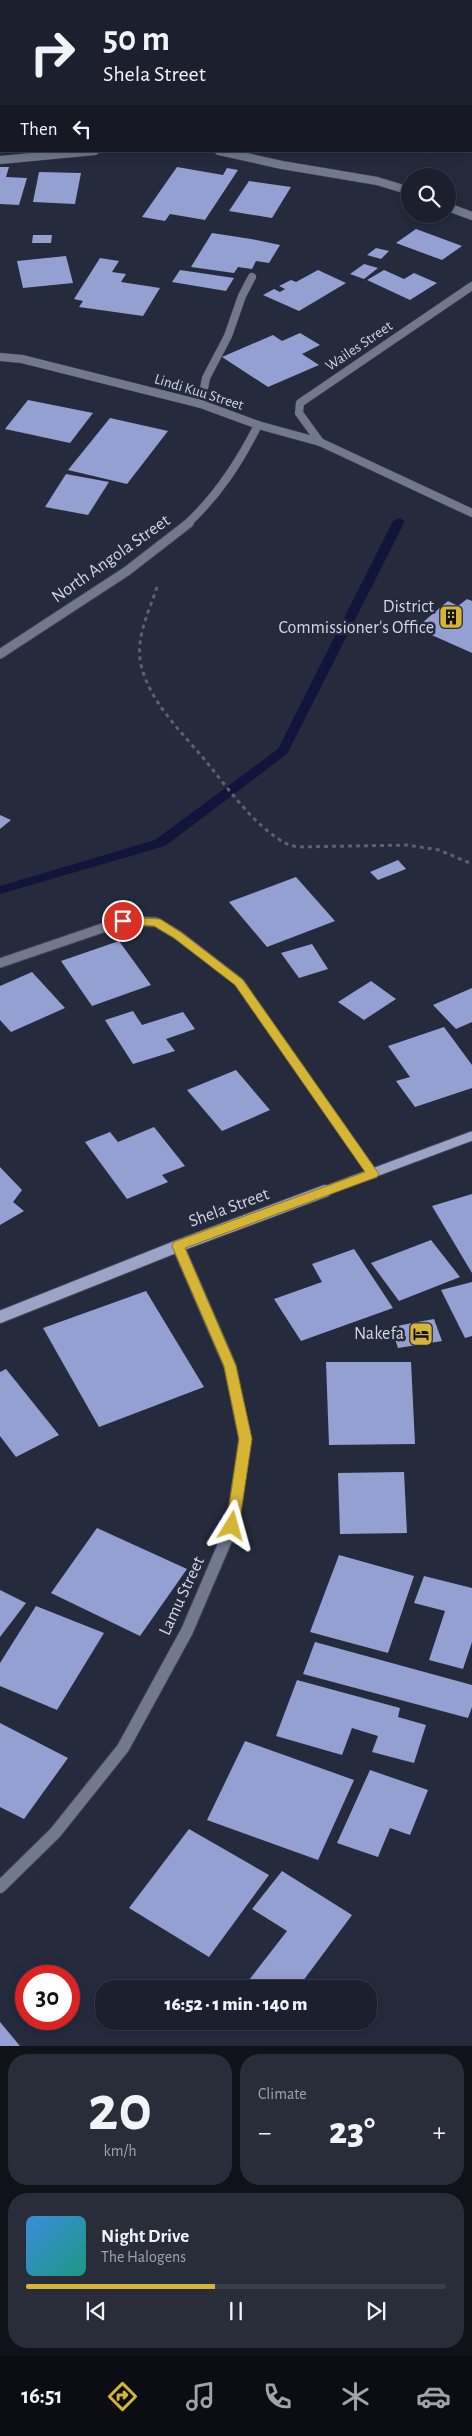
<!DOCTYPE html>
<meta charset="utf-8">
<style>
:root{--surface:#1c202e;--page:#292d3a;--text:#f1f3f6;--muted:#a0a3aa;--line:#3a3e4a;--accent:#d6b534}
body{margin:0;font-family:"Alegreya Sans",sans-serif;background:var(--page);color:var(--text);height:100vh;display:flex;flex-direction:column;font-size:19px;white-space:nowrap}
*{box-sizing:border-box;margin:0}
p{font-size:16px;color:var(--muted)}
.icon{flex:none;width:28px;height:28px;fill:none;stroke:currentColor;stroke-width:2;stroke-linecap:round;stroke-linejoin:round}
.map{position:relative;height:2046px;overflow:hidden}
.side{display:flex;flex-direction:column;gap:8px;padding:8px;background:#0f1219;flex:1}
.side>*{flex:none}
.guide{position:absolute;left:0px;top:0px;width:472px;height:152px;box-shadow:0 2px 12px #0003,0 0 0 1px var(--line);background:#1c202e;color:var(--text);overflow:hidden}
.controls{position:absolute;left:401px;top:168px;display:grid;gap:10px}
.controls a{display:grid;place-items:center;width:55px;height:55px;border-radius:50%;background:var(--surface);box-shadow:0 2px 12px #0003,0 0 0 1px var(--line);font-size:25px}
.speed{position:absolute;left:15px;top:1965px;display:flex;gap:10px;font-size:25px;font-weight:700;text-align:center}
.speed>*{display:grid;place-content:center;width:65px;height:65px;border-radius:50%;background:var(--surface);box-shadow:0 2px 12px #0003,0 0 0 1px var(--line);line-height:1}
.speed .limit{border:8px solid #d22;background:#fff;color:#111}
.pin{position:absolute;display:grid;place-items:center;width:42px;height:42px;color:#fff;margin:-21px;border:2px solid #fff;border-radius:50%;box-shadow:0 1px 5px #0007}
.me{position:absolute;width:55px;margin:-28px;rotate:8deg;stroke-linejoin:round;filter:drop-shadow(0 0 4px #0008)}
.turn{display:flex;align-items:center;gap:18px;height:105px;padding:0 20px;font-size:22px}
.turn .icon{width:65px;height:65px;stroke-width:2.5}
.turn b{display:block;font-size:35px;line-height:42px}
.then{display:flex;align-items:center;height:48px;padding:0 20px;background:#0003;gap:10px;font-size:19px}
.big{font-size:38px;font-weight:800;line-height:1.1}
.side .card{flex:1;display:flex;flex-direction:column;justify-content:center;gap:8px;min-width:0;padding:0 18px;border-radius:20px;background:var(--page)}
.side .dial{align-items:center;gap:0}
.dial b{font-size:65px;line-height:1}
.song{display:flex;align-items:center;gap:15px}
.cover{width:60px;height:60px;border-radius:8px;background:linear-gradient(135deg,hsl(210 70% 55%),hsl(170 70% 35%))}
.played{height:5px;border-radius:2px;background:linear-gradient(90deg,var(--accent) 45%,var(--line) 45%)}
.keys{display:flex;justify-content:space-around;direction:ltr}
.heat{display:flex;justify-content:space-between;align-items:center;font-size:28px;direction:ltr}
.side .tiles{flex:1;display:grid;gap:8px;grid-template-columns:1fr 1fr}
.card:last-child{grid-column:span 2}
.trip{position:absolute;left:95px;top:1980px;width:282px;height:50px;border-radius:20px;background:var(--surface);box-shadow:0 2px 12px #0003,0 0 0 1px var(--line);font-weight:800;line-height:50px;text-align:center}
.tab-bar{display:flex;height:80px;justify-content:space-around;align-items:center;background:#0b0d12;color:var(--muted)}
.tab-bar .icon{width:35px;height:35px}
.tab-bar .on{color:var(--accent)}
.tab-bar b{font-size:22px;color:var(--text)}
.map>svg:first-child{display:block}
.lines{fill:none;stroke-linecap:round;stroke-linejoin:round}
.stream{fill:#11153c;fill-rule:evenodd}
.building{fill:#94a0d2}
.street-far2-casing{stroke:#414658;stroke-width:9}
.street-far1-casing{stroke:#414658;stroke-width:11}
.street-casing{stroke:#414658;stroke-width:14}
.secondary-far1-casing{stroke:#414658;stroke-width:11}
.secondary-casing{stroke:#414658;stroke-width:14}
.path{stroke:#5c6071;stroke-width:3;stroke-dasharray:4 4;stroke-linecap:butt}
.street-far2{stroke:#72788d;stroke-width:8}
.street-far1{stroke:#72788d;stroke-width:9}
.street{stroke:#72788d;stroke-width:12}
.secondary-far1{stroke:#9ba3c6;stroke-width:9}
.secondary{stroke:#9ba3c6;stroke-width:12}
.route{fill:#d6b534;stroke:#8b7622}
.labels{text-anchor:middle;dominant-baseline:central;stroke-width:5;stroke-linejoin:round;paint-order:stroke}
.far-street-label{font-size:15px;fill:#d2d6e3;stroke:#252a3d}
.street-label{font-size:18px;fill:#d2d6e3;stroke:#252a3d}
.poi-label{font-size:18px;fill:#d2d6e3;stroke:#252a3d;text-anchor:end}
</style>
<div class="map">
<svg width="472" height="2046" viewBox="0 0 472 2046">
<rect width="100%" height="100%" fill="#252a3d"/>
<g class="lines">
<polygon class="stream" points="399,518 405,521 287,754 165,846 0,894 0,886 155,840 278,749 393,521"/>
</g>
<g class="building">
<polygon points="0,167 9,167 6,177 27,178 19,205 0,204"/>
<polygon points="177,167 223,175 227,168 238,170 205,220 170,214 165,221 142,217"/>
<polygon points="39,172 81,173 75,204 33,202"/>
<polygon points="249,181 291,187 272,218 229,211"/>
<polygon points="416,229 462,246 442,260 396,243"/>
<polygon points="212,233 251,239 280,245 269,263 256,261 252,269 238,267 234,273 191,267"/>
<polygon points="33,235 52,235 51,243 32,243"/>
<polygon points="376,248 389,251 381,259 367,255"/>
<polygon points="66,256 73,283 23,288 17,261"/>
<polygon points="100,258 119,261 112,272 126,274 121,282 160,288 143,316 79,307 83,301 74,299"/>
<polygon points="364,264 378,268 364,279 350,274"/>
<polygon points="180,270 234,278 226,291 172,282"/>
<polygon points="318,270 346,283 299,311 263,295 274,289 280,292 285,289 279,286 291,280 296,282"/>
<polygon points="384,270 404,279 414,273 437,283 410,300 367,280"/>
<polygon points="300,333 320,345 302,354 319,365 268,387 222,357 273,335 282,341"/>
<polygon points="28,400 93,413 70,443 5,429"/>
<polygon points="110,418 168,431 127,484 68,470"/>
<polygon points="66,474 109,482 88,515 45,507"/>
<polygon points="467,599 472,601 472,653 416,628 448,601 458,606"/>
<polygon points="0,815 11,820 0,829"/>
<polygon points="398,860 406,869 378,880 370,872"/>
<polygon points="296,877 335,921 267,947 229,902"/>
<polygon points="119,941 151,985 92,1006 61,961"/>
<polygon points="312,944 328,969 299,978 281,953"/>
<polygon points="32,972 65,1008 11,1032 0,1020 0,986"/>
<polygon points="371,981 396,999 364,1020 338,1002"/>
<polygon points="472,988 472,1022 456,1029 433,1005"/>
<polygon points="133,1011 142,1025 183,1012 195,1029 166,1039 175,1051 133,1064 105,1020"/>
<polygon points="444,1027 472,1065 472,1088 415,1107 396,1081 410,1077 388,1046"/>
<polygon points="236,1070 270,1110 222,1131 187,1090"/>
<polygon points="154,1127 185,1166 162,1175 168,1182 127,1199 85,1142 110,1132 118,1142"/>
<polygon points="0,1167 22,1190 13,1202 24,1211 0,1225"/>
<polygon points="472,1194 472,1273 432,1206"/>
<polygon points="431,1240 460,1277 399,1301 371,1263"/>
<polygon points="354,1249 393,1308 301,1341 274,1299 322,1282 312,1264"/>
<polygon points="472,1282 472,1336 465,1338 441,1290"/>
<polygon points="146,1291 204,1387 99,1427 43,1328"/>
<polygon points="434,1319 442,1341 398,1348 391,1327"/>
<polygon points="326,1362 411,1362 415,1444 329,1445"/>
<polygon points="6,1369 59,1435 16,1457 0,1436 0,1372"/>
<polygon points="404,1472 407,1533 340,1534 338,1473"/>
<polygon points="97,1528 187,1569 140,1636 51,1593"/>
<polygon points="339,1555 414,1576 388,1653 310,1632"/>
<polygon points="424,1576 472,1588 472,1642 463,1669 429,1660 445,1611 414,1603"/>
<polygon points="0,1590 26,1603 0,1637"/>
<polygon points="36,1606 104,1633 57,1710 0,1686 0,1663"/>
<polygon points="315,1642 472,1685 472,1707 468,1718 303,1674"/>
<polygon points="297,1680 400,1708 398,1717 426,1725 414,1763 372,1752 378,1736 352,1728 342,1755 276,1736"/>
<polygon points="0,1723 68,1758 24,1819 0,1807"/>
<polygon points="245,1741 354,1780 318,1860 207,1820"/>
<polygon points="370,1770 428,1790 410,1835 390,1828 378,1857 337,1843"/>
<polygon points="189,1829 269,1875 209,1957 129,1908"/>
<polygon points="282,1871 352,1915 297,1989 262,1989 249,1980 287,1931 252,1909"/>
<polygon points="0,2022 20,2046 0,2046"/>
</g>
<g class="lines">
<g class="street-far2-casing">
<g id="street-far2">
<polyline points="219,151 282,165 377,181 410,191"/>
<polyline points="0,160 95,151"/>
<polyline points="448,207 472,216"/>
<polyline points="0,357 22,359 201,404 258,425 320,442 472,513"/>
<polyline points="201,404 206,378 228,336 242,296 252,277"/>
<polyline points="320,442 299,413 300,403 472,286"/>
<path d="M187 524C218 495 239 463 258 425"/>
</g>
</g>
<g class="street-far1-casing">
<g id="street-far1">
<polyline points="0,654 127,571 189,523"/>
<polyline points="0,963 123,921 156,922 178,935 239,982 373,1174"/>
</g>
</g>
<g class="street-casing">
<polyline id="street" points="0,1887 55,1833 123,1748 187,1631 232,1526 245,1439 230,1366 178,1246"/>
</g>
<g class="secondary-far1-casing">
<polyline id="secondary-far1" points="322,1192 472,1136"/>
</g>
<g class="secondary-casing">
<polyline id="secondary" points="0,1317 178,1246 325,1191"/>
</g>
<path class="path" d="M157 587C149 612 135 638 141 665 151 705 184 734 209 765 230 791 251 821 280 840 285 844 291 845 297 847L407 845 439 850 472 864"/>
<use href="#street-far2" class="street-far2"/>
<use href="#street-far1" class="street-far1"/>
<use href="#street" class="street"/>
<use href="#secondary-far1" class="secondary-far1"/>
<use href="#secondary" class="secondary"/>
</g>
<polygon class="route" points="123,917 160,919 182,933 243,980 379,1174 377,1177 185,1248 236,1366 252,1439 239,1526 237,1530 228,1530 226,1526 239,1439 224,1366 172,1246 174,1242 365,1172 235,985 174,938 154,926 119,924 118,921"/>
<defs>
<g id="building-square" transform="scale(1.25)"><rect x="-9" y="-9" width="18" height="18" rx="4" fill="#d6b534" stroke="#252a3d"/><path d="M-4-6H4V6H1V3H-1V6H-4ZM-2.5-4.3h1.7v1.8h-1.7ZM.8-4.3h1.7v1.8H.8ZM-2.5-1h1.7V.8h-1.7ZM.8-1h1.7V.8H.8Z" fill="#111"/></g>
<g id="hotel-square" transform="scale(1.25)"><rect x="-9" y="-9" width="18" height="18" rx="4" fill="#d6b534" stroke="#252a3d"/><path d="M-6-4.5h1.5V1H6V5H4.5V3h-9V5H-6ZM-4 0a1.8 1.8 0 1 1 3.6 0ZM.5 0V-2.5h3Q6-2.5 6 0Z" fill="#111"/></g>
</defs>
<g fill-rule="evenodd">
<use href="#building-square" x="451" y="617"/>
<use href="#hotel-square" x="421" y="1334"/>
</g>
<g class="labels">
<g class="far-street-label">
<text transform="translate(359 346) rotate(-34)">Wailes Street</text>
<text transform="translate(199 392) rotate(17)">Lindi Kuu Street</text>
</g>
<g class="street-label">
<text transform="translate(111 559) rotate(-35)">North Angola Street</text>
<text transform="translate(229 1208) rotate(-20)">Shela Street</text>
<text transform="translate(182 1596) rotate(-65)">Lamu Street</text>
</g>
<g class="poi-label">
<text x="434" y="607">District<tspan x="434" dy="21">Commissioner's Office</tspan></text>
<text x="404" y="1334">Nakefa</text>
</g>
</g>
</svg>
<div class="controls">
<a><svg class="icon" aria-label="search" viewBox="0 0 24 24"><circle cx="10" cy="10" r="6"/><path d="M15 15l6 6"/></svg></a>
</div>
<div class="speed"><div class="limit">30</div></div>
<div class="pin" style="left:123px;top:921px;background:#d93025"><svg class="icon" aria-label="arrive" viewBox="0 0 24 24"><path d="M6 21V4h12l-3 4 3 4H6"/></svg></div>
<svg class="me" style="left:232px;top:1526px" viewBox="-20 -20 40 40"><path d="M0-17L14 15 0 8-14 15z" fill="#d6b534" stroke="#fff" stroke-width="4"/></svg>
<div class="trip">16:52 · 1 min · 140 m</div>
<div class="guide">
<div class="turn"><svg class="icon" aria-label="right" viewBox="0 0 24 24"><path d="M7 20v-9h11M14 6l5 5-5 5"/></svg><div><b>50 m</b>Shela Street</div></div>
<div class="then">Then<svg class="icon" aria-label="left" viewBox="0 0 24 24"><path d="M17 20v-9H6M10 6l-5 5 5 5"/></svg></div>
</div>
</div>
<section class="side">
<div class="tiles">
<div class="card dial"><b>20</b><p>km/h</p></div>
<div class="card"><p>Climate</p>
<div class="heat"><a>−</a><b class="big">23°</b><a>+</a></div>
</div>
<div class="card">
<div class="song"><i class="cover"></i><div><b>Night Drive</b><p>The Halogens</p></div></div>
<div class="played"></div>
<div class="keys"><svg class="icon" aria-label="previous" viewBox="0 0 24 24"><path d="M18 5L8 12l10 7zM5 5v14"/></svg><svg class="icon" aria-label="pause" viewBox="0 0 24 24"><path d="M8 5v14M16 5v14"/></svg><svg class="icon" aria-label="next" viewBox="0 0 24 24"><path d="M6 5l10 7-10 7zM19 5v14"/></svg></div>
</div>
</div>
</section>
<nav class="tab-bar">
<b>16:51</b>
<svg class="icon on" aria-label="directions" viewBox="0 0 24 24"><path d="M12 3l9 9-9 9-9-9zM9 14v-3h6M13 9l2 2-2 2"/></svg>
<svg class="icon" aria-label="music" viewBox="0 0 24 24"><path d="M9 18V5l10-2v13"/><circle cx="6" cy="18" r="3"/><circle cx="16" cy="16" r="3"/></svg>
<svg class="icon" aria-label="phone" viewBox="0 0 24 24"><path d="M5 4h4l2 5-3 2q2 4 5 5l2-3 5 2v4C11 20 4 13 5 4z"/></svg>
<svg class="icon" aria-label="climate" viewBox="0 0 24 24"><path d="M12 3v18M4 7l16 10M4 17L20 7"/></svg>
<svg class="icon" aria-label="car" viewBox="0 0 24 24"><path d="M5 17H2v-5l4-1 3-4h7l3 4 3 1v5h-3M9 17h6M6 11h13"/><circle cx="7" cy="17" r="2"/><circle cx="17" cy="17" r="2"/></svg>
</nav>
